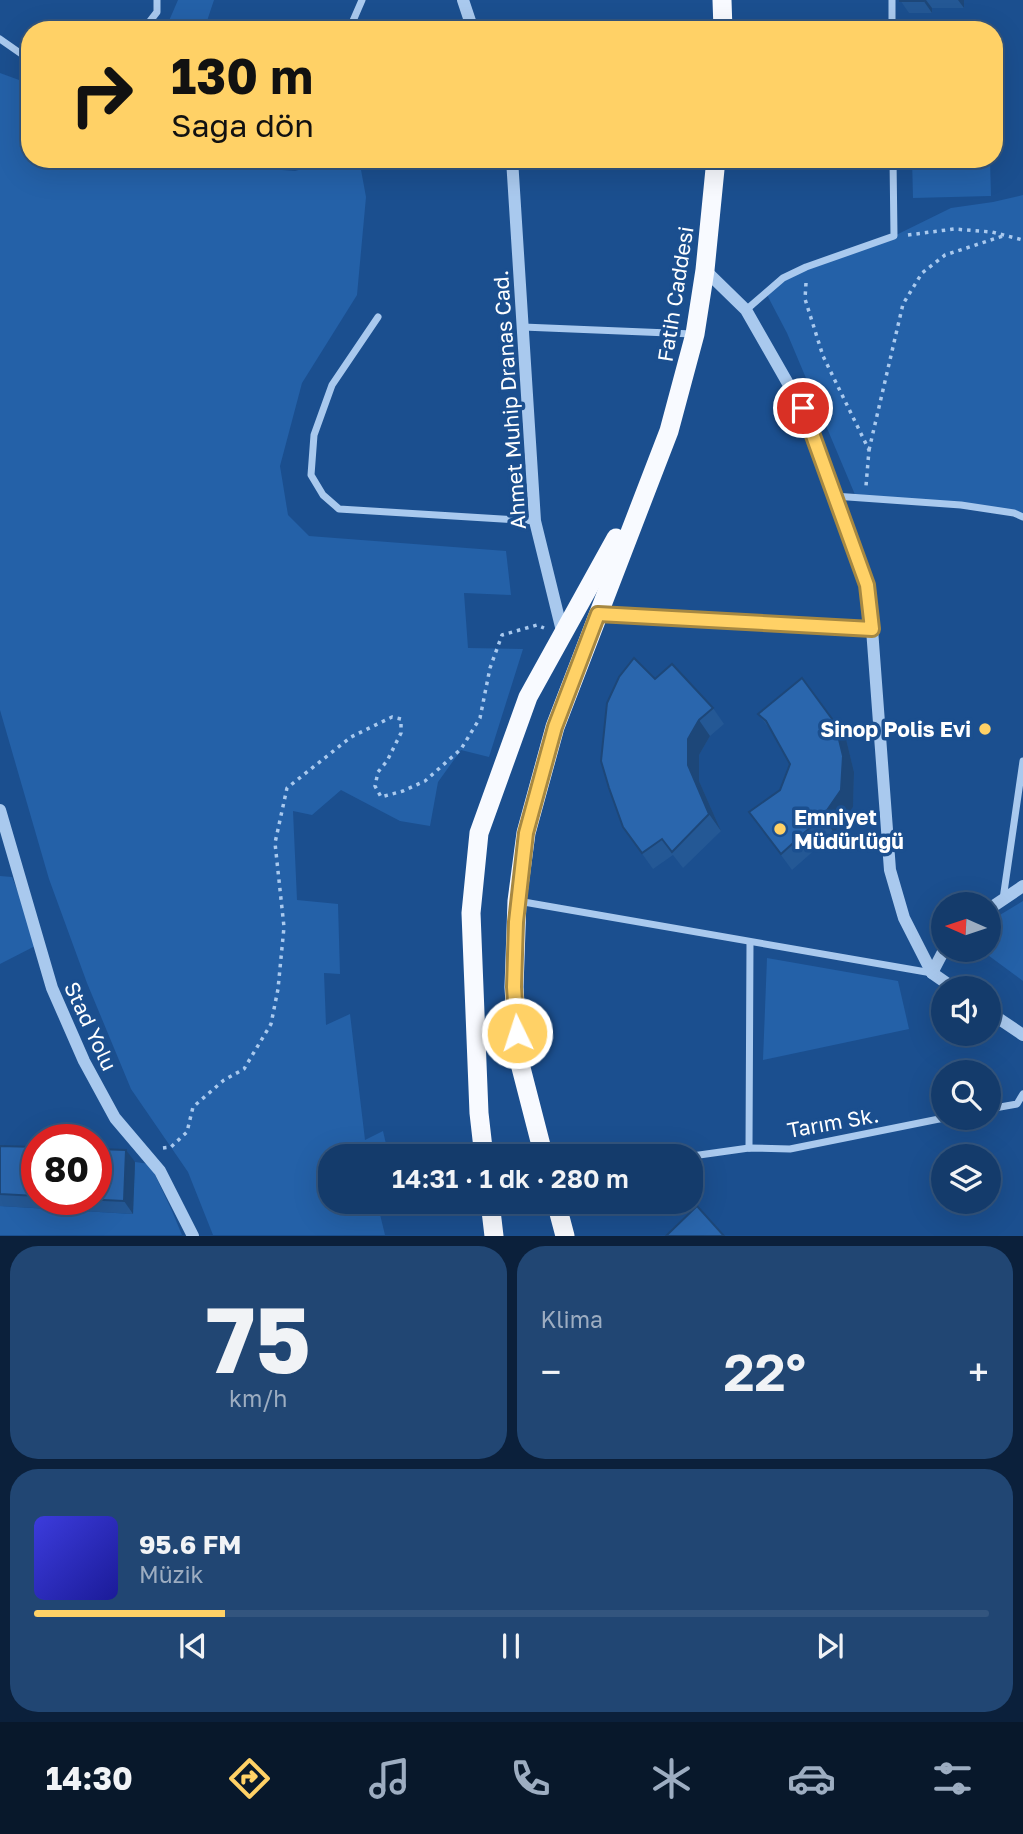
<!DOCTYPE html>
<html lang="tr">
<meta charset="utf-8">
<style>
:root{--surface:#143b6b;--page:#214673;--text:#f1f3f6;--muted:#9dadc1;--line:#33557e;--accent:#ffd166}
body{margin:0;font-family:"Golos Text",sans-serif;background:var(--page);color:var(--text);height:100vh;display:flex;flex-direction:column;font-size:26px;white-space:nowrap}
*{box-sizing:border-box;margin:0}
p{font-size:23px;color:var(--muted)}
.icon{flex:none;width:38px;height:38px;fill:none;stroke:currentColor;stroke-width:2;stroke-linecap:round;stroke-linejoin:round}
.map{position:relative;height:1236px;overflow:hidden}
.details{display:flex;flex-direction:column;gap:10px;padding:10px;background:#0b203b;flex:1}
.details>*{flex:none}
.banner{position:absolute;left:21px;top:21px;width:982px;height:147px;border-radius:28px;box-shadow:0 7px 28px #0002,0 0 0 2px var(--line);background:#ffd166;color:#111;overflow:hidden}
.needle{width:46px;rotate:273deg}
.buttons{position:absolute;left:931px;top:892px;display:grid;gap:14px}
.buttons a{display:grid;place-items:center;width:70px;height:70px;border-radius:50%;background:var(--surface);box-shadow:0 7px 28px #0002,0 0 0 2px var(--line);font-size:35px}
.speed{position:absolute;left:21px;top:1124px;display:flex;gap:14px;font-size:35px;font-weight:700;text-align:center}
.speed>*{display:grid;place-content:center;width:91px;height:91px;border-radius:50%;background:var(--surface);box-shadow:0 7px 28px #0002,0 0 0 2px var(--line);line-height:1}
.speed .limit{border:10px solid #d22;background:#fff;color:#111}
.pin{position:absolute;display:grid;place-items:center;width:60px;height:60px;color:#fff;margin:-30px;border:4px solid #fff;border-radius:50%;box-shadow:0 2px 7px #0007}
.me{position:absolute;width:77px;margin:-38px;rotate:356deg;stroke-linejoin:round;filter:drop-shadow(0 0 5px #0008)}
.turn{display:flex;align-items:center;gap:24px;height:147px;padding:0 35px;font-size:32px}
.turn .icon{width:91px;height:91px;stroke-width:2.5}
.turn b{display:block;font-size:49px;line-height:60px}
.big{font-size:52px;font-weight:600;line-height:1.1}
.details .tile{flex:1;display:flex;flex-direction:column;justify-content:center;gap:10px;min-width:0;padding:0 24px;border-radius:28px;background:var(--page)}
.details .dial{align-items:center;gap:0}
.dial b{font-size:91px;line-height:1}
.song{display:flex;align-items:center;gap:21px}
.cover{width:84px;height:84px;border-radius:10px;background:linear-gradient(135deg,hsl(240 70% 55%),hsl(240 70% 35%))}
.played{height:7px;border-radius:4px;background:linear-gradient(90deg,var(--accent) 20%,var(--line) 20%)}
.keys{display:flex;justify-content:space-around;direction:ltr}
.heat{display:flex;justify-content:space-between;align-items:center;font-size:38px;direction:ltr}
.details .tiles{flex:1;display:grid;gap:10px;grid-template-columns:1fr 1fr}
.tile:last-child{grid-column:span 2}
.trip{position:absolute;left:318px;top:1144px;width:385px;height:70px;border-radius:28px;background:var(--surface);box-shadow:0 7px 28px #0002,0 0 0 2px var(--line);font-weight:600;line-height:70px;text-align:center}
.dock{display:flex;height:112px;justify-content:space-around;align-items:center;background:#08182b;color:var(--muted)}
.dock .icon{width:49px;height:49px}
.dock .current{color:var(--accent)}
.dock b{font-size:32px;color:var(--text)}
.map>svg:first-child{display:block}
.green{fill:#2461a8}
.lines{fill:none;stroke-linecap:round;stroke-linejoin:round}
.path{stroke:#a9c9ee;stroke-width:3.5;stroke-dasharray:3.5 5;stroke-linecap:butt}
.minor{stroke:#a9c9ee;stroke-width:7}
.tertiary{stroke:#a9c9ee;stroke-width:12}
.trunk{stroke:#f8faff;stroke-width:19}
.wall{fill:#245895}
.shaded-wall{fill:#1d4779}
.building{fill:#2a66ad;stroke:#1d4779;stroke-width:2}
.route-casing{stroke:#a68842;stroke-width:18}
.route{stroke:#ffd166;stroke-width:12}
.poi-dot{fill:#ffd166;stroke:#1b4f8f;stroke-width:2.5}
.labels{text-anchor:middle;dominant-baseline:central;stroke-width:7;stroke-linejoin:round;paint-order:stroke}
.street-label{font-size:21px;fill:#fff;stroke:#1b4f8f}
.poi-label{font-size:21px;font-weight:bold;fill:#fff;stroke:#1b4f8f;text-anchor:end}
</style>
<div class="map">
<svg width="1023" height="1236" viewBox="0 0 1023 1236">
<rect width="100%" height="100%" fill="#1b4f8f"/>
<g class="green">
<polygon points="178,0 214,0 204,30 165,30"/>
<polygon points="0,73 30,84 30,159 267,159 269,169 295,171 338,159 359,159 366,197 357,295 302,383 280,466 288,515 309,536 506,551 511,595 464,593 468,648 523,649 489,757 461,750 438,782 430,826 400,821 341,790 312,815 293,811 297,900 338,904 340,974 324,973 326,1025 350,1014 365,1140 383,1131 389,1157 331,1157 331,1202 377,1202 385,1235 213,1235 188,1172 131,1089 87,983 49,879 0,710"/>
<polygon points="912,159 990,159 991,196 913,198"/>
<polygon points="1023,195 1023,515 856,497 787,333 766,293 783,278 894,236 951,208 993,202"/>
<polygon points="0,876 12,877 39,944 0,964"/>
<polygon points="1023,901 1023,981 981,950 989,950 990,921"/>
<polygon points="767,958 898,981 909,1029 763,1060"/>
<polygon points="135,1162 150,1164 172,1211 182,1235 0,1235 0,1206 132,1214"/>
</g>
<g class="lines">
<g class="path">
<polyline points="908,235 954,229 992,232 1023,240"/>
<polyline points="806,283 805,299 823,356 869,450 866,486"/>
<polyline points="869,450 903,304 922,273 945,255 1006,235"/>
<polyline points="163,1148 171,1147 187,1132 193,1107 224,1080 244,1069 271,1024 278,989 284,927 275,843 287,788 351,737 392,717 401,719 401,733 387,761 378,772 375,786 381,797 403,791 425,781 461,749 480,718 490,668 502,635 537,625 544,628"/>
</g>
<g class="minor">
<polyline points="892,0 892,30"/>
<polyline points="143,30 157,12 157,0"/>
<polyline points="349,30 362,0"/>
<polyline points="0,39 30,60"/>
<polyline points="746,310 783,278 806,267 894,236 893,159"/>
<polyline points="378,317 332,385 314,435 311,475 323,495 339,509 535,521"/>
<polyline points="523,327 693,334"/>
<polyline points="834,496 961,505 1014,513 1023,517"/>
<polyline points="602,615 872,629"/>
<polyline points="1003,899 1023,761"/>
<polyline points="518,901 932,973"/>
<polyline points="989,1109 1017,1104 1023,1094"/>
<polyline points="749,1148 750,943"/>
<polyline points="685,1157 749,1148 790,1149 944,1118"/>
<polyline points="560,1215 587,1202"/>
</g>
<g class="tertiary">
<polyline points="463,0 473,30"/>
<polyline points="512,159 535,521 563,635"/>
<polyline points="705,270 746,310 802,408 867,585 872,629 890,870 904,918 932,973 955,989"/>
<polyline points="0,810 52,988 84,1061 115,1118 160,1171 193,1236"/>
<polyline points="989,909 1023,886"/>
<polyline points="932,973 944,950"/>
<polyline points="989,1012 1023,1035"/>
</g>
<g class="trunk">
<polyline points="722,0 723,30"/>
<polyline points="484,1157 479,1113 471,913 479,833 528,697 616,538"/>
<polyline points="544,1157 518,1056 514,987 517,901 526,833 555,727 669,431 695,334 705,270 716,159"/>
<polyline points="490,1202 494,1236"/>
<polyline points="556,1202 565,1236"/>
</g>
</g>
<g class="wall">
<polygon points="900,0 964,0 964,8 932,8 932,13 909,13"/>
<polygon points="655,679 713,708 724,724 710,736 699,755 699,781 721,831 683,868 673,855 653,869 623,827"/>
<polygon points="758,714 835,723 846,739 854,772 853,807 834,833 792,870 761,828 780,790 790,764 773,733"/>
<polygon points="0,1146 37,1147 37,1199 96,1199 135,1162 133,1214 0,1206"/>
</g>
<g class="shaded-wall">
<polygon points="923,0 926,0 932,8 932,13"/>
<polygon points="958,0 964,0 964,8"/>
<polygon points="699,720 710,736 699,755 699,781 721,831 709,814 688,765 688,739"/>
<polygon points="835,723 846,739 854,772 853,807 834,833 823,816"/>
<polygon points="126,1150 135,1162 133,1214 124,1201"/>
</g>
<g class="building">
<rect x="900" y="0" width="23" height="1"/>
<polygon points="634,658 655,679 672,664 713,708 699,720 688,739 688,765 709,814 672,852 662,839 642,853 623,827 609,788 601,761 607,703 619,677"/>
<polygon points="802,678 835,723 843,756 841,790 823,816 781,854 749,812 780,790 790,764 766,721 758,714"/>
<polygon points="0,1146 37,1147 37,1196 0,1194"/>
<polygon points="96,1149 126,1150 124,1201 83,1199 96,1199"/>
<polygon points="697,1206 724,1236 666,1236"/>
</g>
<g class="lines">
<g class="route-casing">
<polyline id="route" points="517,1033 514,987 516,922 526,833 555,727 598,614 872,629 867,585 803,408"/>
</g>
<use href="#route" class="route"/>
</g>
<g class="poi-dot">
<circle cx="985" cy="729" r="7"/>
<circle cx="780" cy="829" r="7"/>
</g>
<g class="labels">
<g class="street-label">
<text transform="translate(675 294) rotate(-81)">Fatih Caddesi</text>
<text transform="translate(509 400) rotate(-94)">Ahmet Muhip Dranas Cad.</text>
<text transform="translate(91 1026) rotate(65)">Stad Yolu</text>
<text transform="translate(833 1122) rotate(-10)">Tarım Sk.</text>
</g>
<g class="poi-label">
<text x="971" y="729">Sinop Polis Evi</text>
<text x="794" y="817" text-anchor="start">Emniyet<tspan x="794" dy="24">Müdürlüğü</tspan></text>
</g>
</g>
</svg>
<div class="buttons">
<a><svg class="needle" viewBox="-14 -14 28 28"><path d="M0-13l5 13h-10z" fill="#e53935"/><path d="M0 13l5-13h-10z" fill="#9dadc1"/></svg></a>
<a><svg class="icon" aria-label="sound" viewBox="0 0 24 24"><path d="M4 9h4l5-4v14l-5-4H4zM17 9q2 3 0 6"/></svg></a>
<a><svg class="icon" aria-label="search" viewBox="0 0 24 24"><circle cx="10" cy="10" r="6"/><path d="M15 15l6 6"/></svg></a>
<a><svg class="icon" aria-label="layers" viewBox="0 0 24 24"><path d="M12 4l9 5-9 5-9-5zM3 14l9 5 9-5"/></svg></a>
</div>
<div class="speed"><div class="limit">80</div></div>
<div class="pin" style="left:803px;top:408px;background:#d93025"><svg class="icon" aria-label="arrive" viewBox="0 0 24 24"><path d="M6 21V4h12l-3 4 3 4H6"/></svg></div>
<svg class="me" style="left:517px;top:1033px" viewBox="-20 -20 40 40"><circle r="17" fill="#ffd166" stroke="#fff" stroke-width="3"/><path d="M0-11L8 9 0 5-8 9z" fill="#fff"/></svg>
<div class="trip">14:31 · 1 dk · 280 m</div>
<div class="banner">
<div class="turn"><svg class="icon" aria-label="right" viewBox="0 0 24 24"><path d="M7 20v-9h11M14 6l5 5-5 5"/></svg><div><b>130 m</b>Sağa dön</div></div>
</div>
</div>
<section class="details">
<div class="tiles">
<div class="tile dial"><b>75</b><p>km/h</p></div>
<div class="tile"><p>Klima</p>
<div class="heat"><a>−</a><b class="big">22°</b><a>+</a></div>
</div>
<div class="tile">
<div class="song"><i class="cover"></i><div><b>95.6 FM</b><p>Müzik</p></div></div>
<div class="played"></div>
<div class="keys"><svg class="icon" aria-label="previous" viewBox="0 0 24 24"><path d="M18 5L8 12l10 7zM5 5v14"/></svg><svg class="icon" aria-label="pause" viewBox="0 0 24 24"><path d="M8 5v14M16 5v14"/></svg><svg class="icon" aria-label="next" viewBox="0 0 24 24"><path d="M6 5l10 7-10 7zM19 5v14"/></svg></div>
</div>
</div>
</section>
<nav class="dock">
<b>14:30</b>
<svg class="icon current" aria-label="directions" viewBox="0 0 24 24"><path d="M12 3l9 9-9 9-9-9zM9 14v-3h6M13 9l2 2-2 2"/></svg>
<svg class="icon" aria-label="music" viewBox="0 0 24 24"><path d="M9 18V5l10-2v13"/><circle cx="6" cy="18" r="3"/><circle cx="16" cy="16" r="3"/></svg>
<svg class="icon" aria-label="phone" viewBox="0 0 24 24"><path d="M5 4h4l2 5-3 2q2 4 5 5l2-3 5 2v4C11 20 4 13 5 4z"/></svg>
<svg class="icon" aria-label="climate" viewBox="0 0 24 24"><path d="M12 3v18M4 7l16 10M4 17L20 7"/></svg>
<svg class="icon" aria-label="car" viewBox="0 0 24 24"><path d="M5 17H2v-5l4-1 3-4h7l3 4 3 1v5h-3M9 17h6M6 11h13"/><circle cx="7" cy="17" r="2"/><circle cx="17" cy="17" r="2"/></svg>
<svg class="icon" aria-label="filters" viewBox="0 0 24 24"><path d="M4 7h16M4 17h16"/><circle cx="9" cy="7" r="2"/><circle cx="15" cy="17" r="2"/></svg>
</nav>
